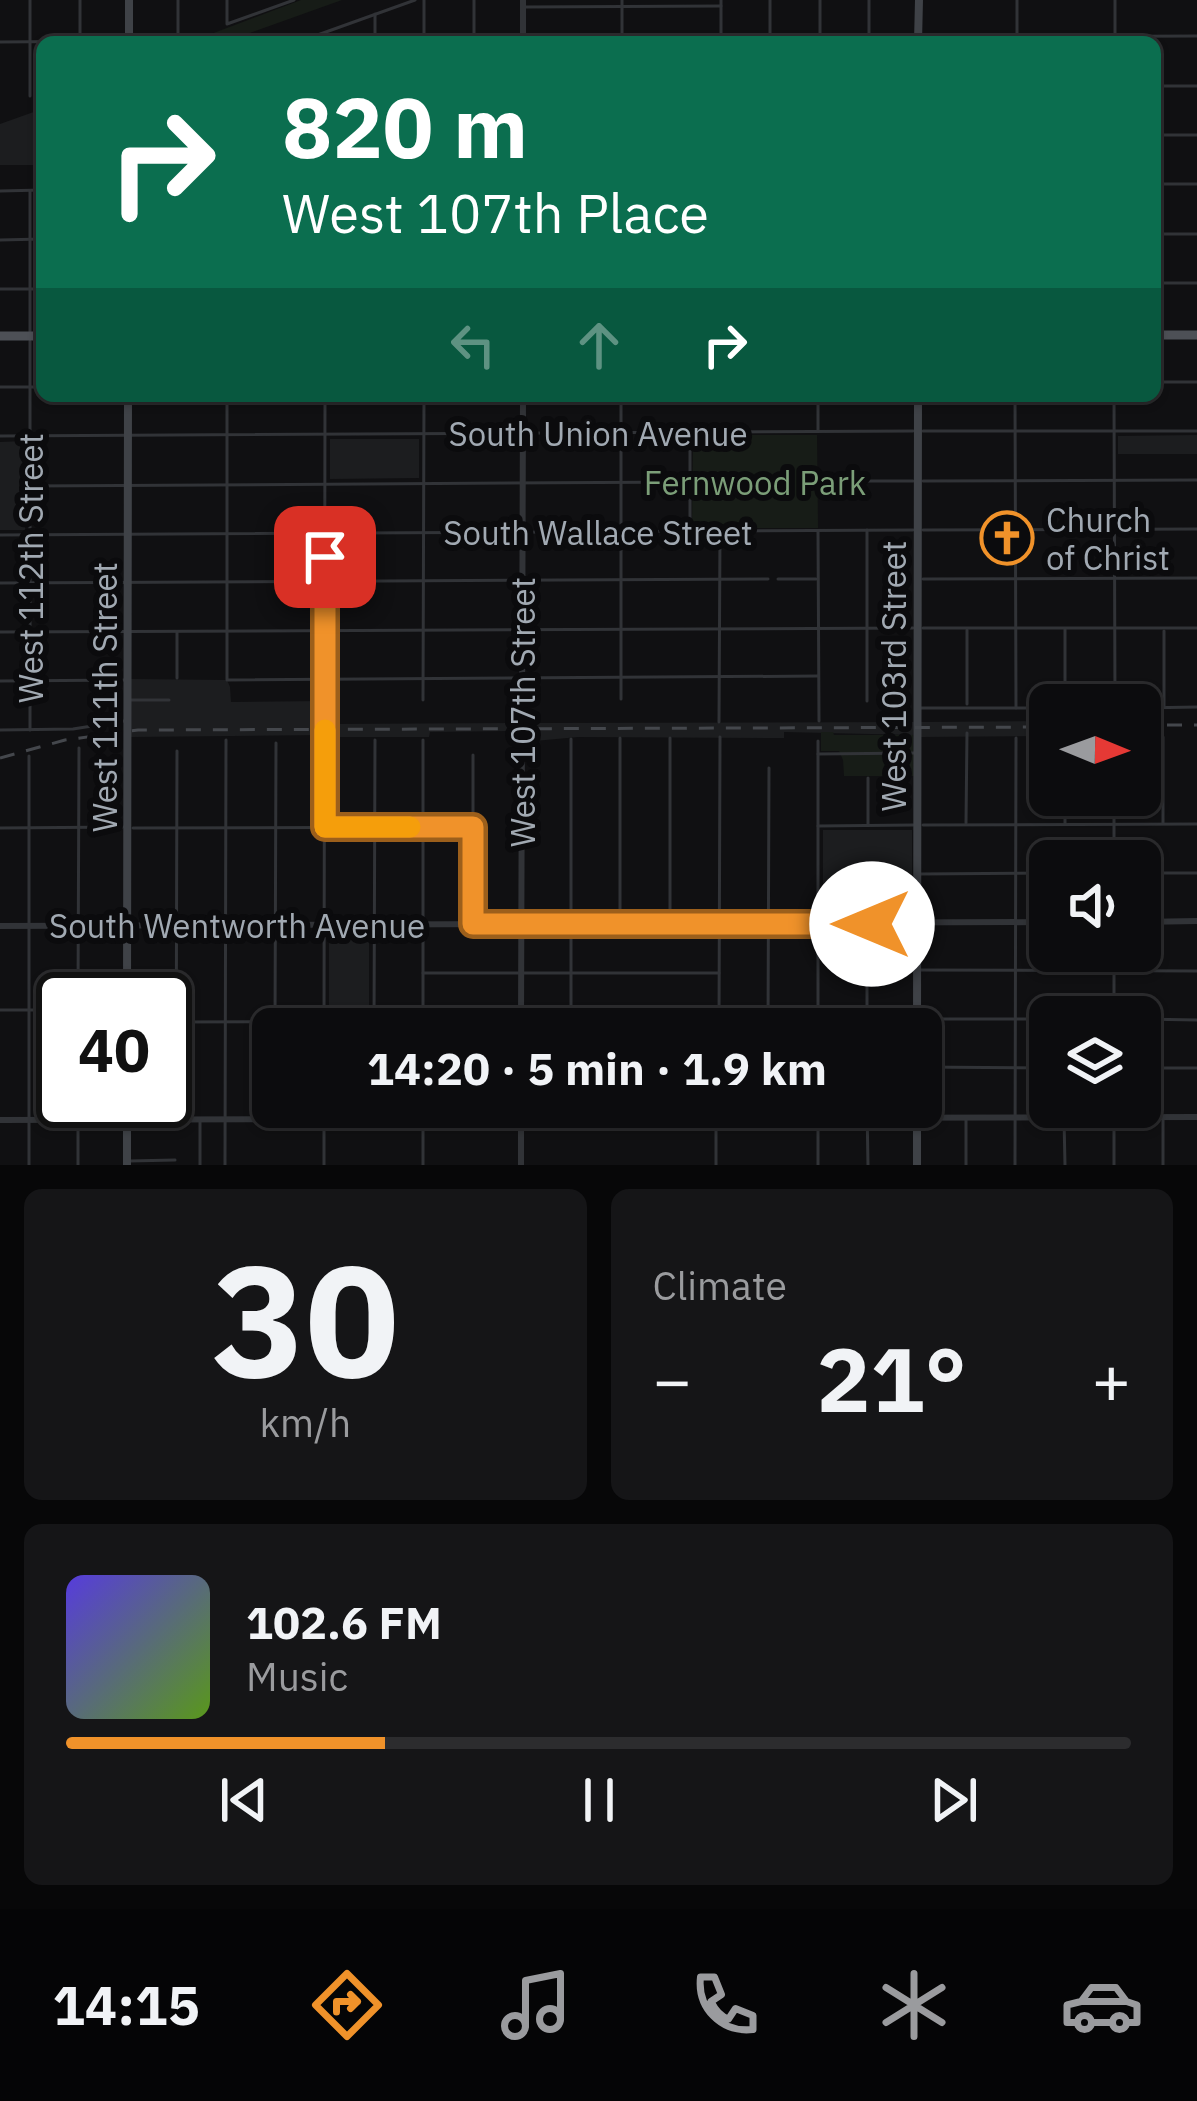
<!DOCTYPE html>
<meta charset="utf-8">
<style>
:root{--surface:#0c0c0e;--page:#151517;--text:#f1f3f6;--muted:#9a9b9e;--line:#2c2c2e;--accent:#f0922a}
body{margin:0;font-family:"IBM Plex Sans",sans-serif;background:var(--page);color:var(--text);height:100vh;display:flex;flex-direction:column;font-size:45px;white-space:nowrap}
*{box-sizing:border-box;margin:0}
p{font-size:39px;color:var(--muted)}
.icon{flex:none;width:66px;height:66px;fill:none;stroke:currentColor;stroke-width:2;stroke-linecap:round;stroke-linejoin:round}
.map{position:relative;height:1165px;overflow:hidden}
.details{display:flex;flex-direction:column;gap:24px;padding:24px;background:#070708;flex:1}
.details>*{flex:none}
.banner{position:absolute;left:36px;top:36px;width:1125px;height:366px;border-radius:18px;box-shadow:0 3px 9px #0004,0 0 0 3px var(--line);background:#0b6e4f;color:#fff;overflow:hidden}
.needle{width:78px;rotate:91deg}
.tools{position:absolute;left:1029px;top:684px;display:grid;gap:24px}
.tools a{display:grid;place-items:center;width:132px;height:132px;border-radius:18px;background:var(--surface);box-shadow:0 3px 9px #0004,0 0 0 3px var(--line);font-size:60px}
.speed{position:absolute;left:36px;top:972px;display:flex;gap:24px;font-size:60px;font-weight:700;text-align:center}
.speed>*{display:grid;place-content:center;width:156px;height:156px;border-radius:50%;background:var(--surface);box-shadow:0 3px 9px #0004,0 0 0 3px var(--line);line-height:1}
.speed .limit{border:6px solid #111;border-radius:18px;background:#fff;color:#111}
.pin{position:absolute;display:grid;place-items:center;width:102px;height:102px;color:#fff;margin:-51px;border-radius:24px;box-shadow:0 6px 18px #0006}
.me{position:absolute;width:132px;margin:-66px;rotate:270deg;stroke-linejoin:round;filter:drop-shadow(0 0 9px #0008)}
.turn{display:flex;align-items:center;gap:42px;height:252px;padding:0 48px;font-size:54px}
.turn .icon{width:156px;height:156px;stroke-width:2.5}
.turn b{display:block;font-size:84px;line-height:102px}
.lanes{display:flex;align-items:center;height:114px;padding:0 48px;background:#0003;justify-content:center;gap:60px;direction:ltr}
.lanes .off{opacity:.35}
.big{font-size:90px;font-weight:700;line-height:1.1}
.details .tile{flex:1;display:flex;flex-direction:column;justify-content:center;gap:18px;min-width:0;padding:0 42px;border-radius:18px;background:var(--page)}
.details .dial{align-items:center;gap:0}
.dial b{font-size:156px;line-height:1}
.song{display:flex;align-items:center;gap:36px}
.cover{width:144px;height:144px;border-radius:18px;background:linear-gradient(135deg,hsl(250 70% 55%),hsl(90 70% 35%))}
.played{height:12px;border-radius:6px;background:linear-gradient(90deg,var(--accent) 30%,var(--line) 30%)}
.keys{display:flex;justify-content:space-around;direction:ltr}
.heat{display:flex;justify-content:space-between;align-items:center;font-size:66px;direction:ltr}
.details .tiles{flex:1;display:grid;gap:24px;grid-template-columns:1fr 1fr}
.tile:last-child{grid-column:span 2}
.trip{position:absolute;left:252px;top:1008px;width:690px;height:120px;border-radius:18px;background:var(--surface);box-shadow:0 3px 9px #0004,0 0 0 3px var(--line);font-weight:700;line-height:120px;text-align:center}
.tab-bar{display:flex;height:192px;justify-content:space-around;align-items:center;background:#050506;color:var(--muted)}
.tab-bar .icon{width:84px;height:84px}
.tab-bar .on{color:var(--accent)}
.tab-bar b{font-size:54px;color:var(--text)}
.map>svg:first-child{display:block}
.built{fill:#1c1d1f}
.green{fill:#171c17}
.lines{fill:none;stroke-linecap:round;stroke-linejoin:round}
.minor{stroke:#313337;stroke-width:3}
.tertiary{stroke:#313337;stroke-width:6}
.secondary{stroke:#3f4247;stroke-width:8}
.primary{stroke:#4d5056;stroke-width:9}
.rail{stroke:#44474c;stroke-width:3;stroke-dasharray:15 12;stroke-linecap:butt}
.route-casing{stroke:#9c5f1b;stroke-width:30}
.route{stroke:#f0922a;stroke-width:21}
.slow{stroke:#f59e0b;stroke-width:21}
.labels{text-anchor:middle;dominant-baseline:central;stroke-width:12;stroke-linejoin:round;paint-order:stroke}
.street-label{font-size:33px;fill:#a1a9b2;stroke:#0b0b0d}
.park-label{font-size:33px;fill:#7b9e78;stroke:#0b0b0d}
.poi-label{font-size:33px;fill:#a1a9b2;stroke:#0b0b0d;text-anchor:start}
</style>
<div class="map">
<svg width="1197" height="1165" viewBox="0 0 1197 1165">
<rect width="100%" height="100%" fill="#101012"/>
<g class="built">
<polygon points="42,109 42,165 0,165 0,124"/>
<polygon points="1197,435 1197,454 1118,454 1118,436"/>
<polygon points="330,439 419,439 419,478 330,479"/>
<polygon points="25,441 25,530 0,530 0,442"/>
<polygon points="131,679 227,680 230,687 231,702 323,701 323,735 131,737"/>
<polygon points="1050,721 1050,736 921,737 921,722"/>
<polygon points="914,722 913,735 784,732 784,738 578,737 524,742 525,723"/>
<polygon points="520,723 520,731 430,732 429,737 327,737 327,724"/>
<polygon points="823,830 912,830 912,886 891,887 891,919 823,919"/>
<polygon points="329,929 369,930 369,1017 329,1017"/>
</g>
<g class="green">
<polygon points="301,0 342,0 225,42 180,42 180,38 203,37"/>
<polygon points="693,435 817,435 818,528 692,528"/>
<polygon points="821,732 833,732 834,735 913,735 914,776 844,776 843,760 839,751 821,751"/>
</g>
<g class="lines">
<g class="minor">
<polyline points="227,0 227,24 294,0"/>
<polyline points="869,0 869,42"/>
<polyline points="525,7 721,6"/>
<polyline points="375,14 375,42"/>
<polyline points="923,37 1197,36"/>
<polyline points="721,38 913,37"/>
<polyline points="474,39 520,39"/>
<polyline points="80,40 80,0"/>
<polyline points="134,41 178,41 178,0"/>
<polyline points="0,42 124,41"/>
<polyline points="298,42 415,0"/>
<polyline points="424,42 424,0"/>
<polyline points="474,42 474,0"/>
<polyline points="622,42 622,0"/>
<polyline points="721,42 721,0"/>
<polyline points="770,42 770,0"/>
<polyline points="820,42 820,0"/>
<polyline points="1017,42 1017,0"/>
<polyline points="1115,42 1115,0"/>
<polyline points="1155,86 1197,86"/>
<polyline points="30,96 30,0"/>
<polyline points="1155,135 1197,135"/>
<polyline points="1155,184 1197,184"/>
<polyline points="0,191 42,190"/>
<polyline points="1155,234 1197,234"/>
<polyline points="0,240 42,239"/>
<polyline points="1155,283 1197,283"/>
<polyline points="0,289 42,289"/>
<polyline points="30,332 30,191"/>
<polyline points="1155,382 1197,382"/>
<polyline points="0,387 42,387"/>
<polyline points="227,396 227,680 818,676"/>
<polyline points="818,396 818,430"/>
<polyline points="1015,396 1016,708"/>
<polyline points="1114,396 1115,705"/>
<polyline points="923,431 1197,431"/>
<polyline points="0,436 913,431"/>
<polyline points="828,481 913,481"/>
<polyline points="923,481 1197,480"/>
<polyline points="30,486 690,482"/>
<polyline points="923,530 1197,529"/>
<polyline points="690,531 690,434"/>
<polyline points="818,532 819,721"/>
<polyline points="0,535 913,530"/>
<polyline points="778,579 816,579"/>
<polyline points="923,579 1197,578"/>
<polyline points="0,583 768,579"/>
<polyline points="923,628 1197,628"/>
<polyline points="967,630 967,704"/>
<polyline points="1164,631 1164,707"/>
<polyline points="0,632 913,628"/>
<polyline points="177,678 177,632"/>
<polyline points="0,681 126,680"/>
<polyline points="621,699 621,396"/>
<polyline points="129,700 169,700"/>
<polyline points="423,700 424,396"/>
<polyline points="867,701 867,530"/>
<polyline points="1065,705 1065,629"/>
<polyline points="920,708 1050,708"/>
<polyline points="1140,708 1197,707"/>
<polyline points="719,722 720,532"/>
<polyline points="0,730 73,729 124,721"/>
<polyline points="30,730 30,341"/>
<polyline points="620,738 620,922"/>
<polyline points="571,739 571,1029"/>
<polyline points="818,741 818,1029"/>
<polyline points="818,754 916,753"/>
<polyline points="473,755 473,923"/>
<polyline points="868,778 868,824"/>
<polyline points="966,823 967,733"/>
<polyline points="1065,823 1065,795"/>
<polyline points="1163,823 1163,737"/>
<polyline points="923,825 1197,824"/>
<polyline points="818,826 913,825"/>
<polyline points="0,828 123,827"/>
<polyline points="133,828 473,827"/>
<polyline points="1114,861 1114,795"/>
<polyline points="1140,873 1197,873"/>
<polyline points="920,874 1050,873"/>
<polyline points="670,922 670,738"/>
<polyline points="867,924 867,1029"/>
<polyline points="917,970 1197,971"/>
<polyline points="423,973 719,973"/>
<polyline points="78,999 79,748"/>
<polyline points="0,1010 63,1010"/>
<polyline points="1114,1017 1114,951"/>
<polyline points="919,1019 1050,1019"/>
<polyline points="1140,1019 1197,1020"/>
<polyline points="768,1021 866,1020"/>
<polyline points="176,1022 719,1021"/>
<polyline points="275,1029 276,743"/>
<polyline points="324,1029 325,396"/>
<polyline points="374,1029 375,740"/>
<polyline points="423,1029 423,740"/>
<polyline points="719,1029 720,737"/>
<polyline points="768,1029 769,768"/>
<polyline points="921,1067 1050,1068"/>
<polyline points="1140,1068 1197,1068"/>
<polyline points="324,1107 324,1165"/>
<polyline points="818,1107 818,1165"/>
<polyline points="867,1107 868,1165"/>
<polyline points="1114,1107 1114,1165"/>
<polyline points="176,1117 177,751"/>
<polyline points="966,1118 966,1165"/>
<polyline points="1064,1119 1065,1165"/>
<polyline points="1163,1119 1163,1165"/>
<polyline points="129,1161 175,1160"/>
<polyline points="29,1165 29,756"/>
<polyline points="78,1165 78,1101"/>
<polyline points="200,1165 200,1119"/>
<polyline points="225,1165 226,740"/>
<polyline points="423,1165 423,1107"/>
<polyline points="716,1165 716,1121 719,1107"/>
<polyline points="1015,1165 1016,738"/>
</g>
<g class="tertiary">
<polyline points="523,42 523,0"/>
<polyline points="1140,922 1197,921"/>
<polyline points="0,926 1050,922"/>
<polyline points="521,1029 523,396"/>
<polyline points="521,1107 521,1165"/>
<polyline points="0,1120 1197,1117"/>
</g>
<g class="secondary">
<polyline points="129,42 129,0"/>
<polyline points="918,42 919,0"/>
<polyline points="127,999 128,396"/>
<polyline points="917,1029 918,396"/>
<polyline points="127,1101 127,1165"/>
<polyline points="917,1107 917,1165"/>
</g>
<g class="primary">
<polyline points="1155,335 1197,335"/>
<polyline points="0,336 42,336"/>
</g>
<g class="rail">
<polyline points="1140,725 1197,725"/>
<polyline points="0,758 65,740 138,730 1050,727"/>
</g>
</g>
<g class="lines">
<g class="route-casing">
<polyline id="route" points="325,557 325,827 473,827 473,924 872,924"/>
</g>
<use href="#route" class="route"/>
<polyline class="slow" points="325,730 325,827 410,827"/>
</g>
<defs>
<g id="church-ring" transform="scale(2.7)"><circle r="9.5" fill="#0b0b0d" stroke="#f0922a" stroke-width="1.5"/><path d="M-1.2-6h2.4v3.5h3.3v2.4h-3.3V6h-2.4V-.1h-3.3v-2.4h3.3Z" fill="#f0922a"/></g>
</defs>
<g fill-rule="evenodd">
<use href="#church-ring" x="1007" y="538"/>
</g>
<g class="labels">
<g class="street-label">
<text x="598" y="433">South Union Avenue</text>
<text x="598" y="532">South Wallace Street</text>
<text transform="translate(30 568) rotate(-90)">West 112th Street</text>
<text transform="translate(893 676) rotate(-90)">West 103rd Street</text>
<text transform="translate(104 697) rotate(-90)">West 111th Street</text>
<text transform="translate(522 712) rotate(-90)">West 107th Street</text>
<text x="237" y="925">South Wentworth Avenue</text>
</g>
<g class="park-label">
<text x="755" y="482">Fernwood Park</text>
</g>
<g class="poi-label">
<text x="1046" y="519">Church<tspan x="1046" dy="38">of Christ</tspan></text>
</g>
</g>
</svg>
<div class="tools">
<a><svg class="needle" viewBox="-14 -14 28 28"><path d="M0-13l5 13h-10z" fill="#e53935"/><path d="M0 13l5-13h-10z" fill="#9a9b9e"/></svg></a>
<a><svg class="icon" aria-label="sound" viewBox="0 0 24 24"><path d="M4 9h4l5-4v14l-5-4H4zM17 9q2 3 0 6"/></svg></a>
<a><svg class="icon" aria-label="layers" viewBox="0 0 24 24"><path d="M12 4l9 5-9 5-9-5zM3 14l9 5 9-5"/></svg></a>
</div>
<div class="speed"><div class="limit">40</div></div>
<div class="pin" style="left:325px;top:557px;background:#d93025"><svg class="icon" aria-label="arrive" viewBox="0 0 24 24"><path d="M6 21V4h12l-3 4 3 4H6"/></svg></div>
<svg class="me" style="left:872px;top:924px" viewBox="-20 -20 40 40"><circle r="19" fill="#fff"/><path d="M0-13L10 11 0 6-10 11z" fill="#f0922a"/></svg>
<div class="trip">14:20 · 5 min · 1.9 km</div>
<div class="banner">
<div class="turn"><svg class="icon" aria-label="right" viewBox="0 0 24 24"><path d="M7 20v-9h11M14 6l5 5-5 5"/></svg><div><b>820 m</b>West 107th Place</div></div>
<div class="lanes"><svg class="icon off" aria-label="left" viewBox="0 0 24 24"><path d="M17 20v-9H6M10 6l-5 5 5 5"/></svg><svg class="icon off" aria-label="ahead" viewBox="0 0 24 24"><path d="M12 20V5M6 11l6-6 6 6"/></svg><svg class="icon" aria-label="right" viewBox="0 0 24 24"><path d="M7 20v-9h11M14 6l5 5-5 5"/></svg></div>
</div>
</div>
<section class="details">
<div class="tiles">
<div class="tile dial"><b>30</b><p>km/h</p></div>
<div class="tile"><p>Climate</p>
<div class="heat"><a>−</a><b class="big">21°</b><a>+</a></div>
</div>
<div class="tile">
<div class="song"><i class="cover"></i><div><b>102.6 FM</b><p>Music</p></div></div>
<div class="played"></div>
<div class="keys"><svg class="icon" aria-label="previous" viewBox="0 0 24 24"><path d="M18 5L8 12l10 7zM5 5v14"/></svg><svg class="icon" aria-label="pause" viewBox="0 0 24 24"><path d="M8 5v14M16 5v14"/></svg><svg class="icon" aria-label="next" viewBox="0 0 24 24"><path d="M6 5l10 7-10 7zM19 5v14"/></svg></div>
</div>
</div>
</section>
<nav class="tab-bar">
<b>14:15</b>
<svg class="icon on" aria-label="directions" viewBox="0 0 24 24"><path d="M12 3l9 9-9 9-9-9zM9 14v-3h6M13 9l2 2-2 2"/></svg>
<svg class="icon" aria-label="music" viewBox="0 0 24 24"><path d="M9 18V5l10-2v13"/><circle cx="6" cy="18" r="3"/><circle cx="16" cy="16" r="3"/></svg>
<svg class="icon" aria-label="phone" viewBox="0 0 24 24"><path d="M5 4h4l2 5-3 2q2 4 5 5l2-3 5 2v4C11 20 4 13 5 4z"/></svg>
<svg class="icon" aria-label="climate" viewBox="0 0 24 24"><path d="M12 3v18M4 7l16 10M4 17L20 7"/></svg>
<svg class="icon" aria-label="car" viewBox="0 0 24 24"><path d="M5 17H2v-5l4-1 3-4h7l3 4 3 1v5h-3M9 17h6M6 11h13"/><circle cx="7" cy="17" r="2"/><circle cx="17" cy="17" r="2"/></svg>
</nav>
